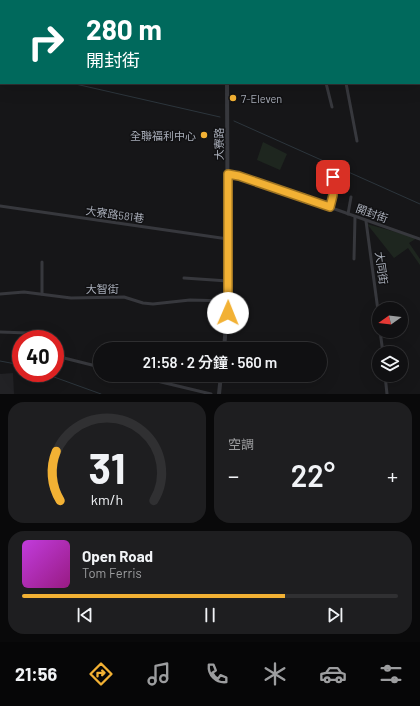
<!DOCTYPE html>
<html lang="zh-TW">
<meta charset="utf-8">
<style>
:root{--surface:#101012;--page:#1e1e20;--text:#f1f3f6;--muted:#9c9d9f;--line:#303032;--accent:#f2b134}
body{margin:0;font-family:Barlow,"Noto Sans TC",sans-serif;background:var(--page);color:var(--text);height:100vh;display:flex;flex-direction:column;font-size:15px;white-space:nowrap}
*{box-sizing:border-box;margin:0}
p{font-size:13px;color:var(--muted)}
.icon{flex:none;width:22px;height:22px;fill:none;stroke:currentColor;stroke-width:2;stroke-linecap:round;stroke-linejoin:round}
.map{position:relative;height:394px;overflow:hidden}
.side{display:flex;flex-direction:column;gap:8px;padding:8px;background:#09090a;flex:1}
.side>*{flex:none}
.guide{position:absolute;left:0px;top:0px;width:420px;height:84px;box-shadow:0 4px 16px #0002,0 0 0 1px var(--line);background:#00695c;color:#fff;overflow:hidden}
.needle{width:26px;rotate:256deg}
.tools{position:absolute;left:372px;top:302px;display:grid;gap:8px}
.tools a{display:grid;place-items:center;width:36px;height:36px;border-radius:50%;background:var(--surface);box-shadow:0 4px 16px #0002,0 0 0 1px var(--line);font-size:20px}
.speed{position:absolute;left:12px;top:330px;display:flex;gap:8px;font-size:20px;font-weight:700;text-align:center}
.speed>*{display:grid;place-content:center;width:52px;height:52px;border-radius:50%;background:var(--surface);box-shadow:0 4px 16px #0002,0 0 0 1px var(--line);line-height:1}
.speed .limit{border:6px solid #d22;background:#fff;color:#111}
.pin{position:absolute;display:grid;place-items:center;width:34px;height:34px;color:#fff;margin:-17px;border-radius:8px;box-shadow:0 2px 6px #0006}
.me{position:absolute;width:44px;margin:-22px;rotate:1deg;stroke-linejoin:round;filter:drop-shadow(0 0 3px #0008)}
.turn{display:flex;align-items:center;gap:14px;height:84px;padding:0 20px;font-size:18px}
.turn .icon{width:52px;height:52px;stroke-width:2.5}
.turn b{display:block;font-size:28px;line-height:34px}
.big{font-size:30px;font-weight:600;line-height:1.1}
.side .widget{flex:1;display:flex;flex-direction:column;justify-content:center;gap:6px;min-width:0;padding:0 14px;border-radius:16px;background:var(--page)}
.side .dial{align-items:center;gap:0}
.dial svg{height:104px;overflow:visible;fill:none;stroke:var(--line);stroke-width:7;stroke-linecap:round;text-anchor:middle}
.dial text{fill:var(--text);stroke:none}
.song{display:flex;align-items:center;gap:12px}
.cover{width:48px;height:48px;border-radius:6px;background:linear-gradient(135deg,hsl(290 70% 55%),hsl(310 70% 35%))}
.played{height:4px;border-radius:2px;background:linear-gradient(90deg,var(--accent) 70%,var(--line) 70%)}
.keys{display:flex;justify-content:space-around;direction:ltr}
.heat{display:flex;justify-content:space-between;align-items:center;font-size:22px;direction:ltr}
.side .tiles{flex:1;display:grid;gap:8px;grid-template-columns:1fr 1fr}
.widget:last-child{grid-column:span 2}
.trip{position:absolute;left:93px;top:342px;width:234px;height:40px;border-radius:20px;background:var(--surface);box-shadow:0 4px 16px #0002,0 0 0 1px var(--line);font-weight:600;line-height:40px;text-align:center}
.dock{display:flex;height:64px;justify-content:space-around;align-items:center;background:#060607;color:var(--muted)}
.dock .icon{width:28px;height:28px}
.dock .current{color:var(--accent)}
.dock b{font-size:18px;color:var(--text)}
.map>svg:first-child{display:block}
.built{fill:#222225}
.green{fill:#1e261f}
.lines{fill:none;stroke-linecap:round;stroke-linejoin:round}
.stream{stroke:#2c353c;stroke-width:1}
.minor{stroke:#37383d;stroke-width:3}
.tertiary{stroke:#37383d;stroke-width:4}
.route-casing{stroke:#9d7322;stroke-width:10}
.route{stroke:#f2b134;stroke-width:7}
.poi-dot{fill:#f2b134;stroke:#111113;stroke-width:1.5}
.labels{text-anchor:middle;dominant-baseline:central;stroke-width:3;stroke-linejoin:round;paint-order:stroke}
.poi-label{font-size:11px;fill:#a8adb8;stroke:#111113;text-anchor:start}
.street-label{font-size:11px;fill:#a8adb8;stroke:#111113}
</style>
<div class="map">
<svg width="420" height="394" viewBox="0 0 420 394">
<rect width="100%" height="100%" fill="#161618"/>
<g class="built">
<polygon points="232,0 322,0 323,1 232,1"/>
<polygon points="13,373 14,394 0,394 0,374"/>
</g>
<g class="green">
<polygon points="263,142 287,154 280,170 257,160"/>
<polygon points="367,224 417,238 409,243 420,259 420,265 408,248 394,258"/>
</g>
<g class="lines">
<g class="stream">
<polyline points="0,67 1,67"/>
<polyline points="71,83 220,117"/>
<polyline points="234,121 420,204"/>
<polyline points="0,361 21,365"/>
<polyline points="43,373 101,394"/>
</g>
<g class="minor">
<polyline points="82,1 82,0"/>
<polyline points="0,29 1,29"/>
<polyline points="419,45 420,45"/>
<polyline points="326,83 332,107"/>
<polyline points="346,83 357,141"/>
<polyline points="227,84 231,83"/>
<polyline points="228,174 239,176 295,195 420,239"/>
<polyline points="0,206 228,239"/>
<polyline points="330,207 333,195 333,177"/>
<polyline points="348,214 351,197"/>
<polyline points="366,221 379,318"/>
<polyline points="354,259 355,217"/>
<polyline points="42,262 42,294"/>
<polyline points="184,278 228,281"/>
<polyline points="0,294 24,292 71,298 124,297 143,303 153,304 190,300 228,301"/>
<polyline points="380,331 383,353"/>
<polyline points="0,332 28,333 45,339"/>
<polyline points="55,355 56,356 100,367"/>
<polyline points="132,375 211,394"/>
<polyline points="385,375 387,394"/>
</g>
<g class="tertiary">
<polyline points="225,0 225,1"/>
<polyline points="224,349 228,301 227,83"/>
<polyline points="219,394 221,375"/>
</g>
</g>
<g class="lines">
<g class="route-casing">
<polyline id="route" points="228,313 228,174 239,176 330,207 333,195 333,177"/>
</g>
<use href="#route" class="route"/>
</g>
<g class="poi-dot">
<circle cx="233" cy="98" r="4"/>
<circle cx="204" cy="135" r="4"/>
</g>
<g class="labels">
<g class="poi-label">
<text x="241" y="98">7-Eleven</text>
<text x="196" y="135" text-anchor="end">全聯福利中心</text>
</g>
<g class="street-label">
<text transform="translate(218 144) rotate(-90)">大寮路</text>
<text transform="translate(372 213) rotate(20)">開封街</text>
<text transform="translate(115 214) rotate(8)">大寮路581巷</text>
<text transform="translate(382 268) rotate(82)">大同街</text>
<text x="102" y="288">大智街</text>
</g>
</g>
</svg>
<div class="tools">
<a><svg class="needle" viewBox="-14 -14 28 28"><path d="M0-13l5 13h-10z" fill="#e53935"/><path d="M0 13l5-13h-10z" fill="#9c9d9f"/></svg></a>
<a><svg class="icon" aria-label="layers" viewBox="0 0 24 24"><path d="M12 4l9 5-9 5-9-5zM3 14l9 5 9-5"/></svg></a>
</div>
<div class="speed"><div class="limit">40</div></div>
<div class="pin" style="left:333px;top:177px;background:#d93025"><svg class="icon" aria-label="arrive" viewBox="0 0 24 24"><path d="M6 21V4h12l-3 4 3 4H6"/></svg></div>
<svg class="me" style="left:228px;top:313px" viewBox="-20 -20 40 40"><circle r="19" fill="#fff"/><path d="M0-13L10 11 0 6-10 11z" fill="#f2b134"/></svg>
<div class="trip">21:58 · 2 分鐘 · 560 m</div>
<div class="guide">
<div class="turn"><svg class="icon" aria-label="right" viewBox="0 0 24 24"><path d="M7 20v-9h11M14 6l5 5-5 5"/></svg><div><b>280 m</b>開封街</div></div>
</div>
</div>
<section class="side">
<div class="tiles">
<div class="widget dial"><svg viewBox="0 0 100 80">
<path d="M14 69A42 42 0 1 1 86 69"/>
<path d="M14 69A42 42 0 0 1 11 31" stroke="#f2b134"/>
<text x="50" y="56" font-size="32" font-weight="700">31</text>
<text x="50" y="72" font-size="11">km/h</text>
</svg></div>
<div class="widget"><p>空調</p>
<div class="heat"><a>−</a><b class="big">22°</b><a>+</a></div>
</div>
<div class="widget">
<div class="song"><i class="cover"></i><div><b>Open Road</b><p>Tom Ferris</p></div></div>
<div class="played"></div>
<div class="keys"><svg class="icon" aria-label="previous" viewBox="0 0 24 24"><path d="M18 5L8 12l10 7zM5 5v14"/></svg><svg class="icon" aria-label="pause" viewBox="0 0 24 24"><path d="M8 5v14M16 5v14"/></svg><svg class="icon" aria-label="next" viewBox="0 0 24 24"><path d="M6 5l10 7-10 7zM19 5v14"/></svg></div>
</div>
</div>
</section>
<nav class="dock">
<b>21:56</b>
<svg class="icon current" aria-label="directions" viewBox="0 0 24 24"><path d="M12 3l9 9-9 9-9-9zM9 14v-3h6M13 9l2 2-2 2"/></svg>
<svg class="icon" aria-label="music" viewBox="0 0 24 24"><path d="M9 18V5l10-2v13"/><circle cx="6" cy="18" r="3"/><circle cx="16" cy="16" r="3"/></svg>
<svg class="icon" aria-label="phone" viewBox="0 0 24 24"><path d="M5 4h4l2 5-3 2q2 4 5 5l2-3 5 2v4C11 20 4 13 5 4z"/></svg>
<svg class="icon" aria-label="climate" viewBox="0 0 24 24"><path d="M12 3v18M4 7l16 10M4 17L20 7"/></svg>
<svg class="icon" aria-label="car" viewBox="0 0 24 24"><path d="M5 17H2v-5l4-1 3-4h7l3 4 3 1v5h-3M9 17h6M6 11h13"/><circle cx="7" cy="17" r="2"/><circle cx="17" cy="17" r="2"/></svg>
<svg class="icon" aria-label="filters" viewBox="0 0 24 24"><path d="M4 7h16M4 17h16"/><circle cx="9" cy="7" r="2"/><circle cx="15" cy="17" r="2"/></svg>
</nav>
